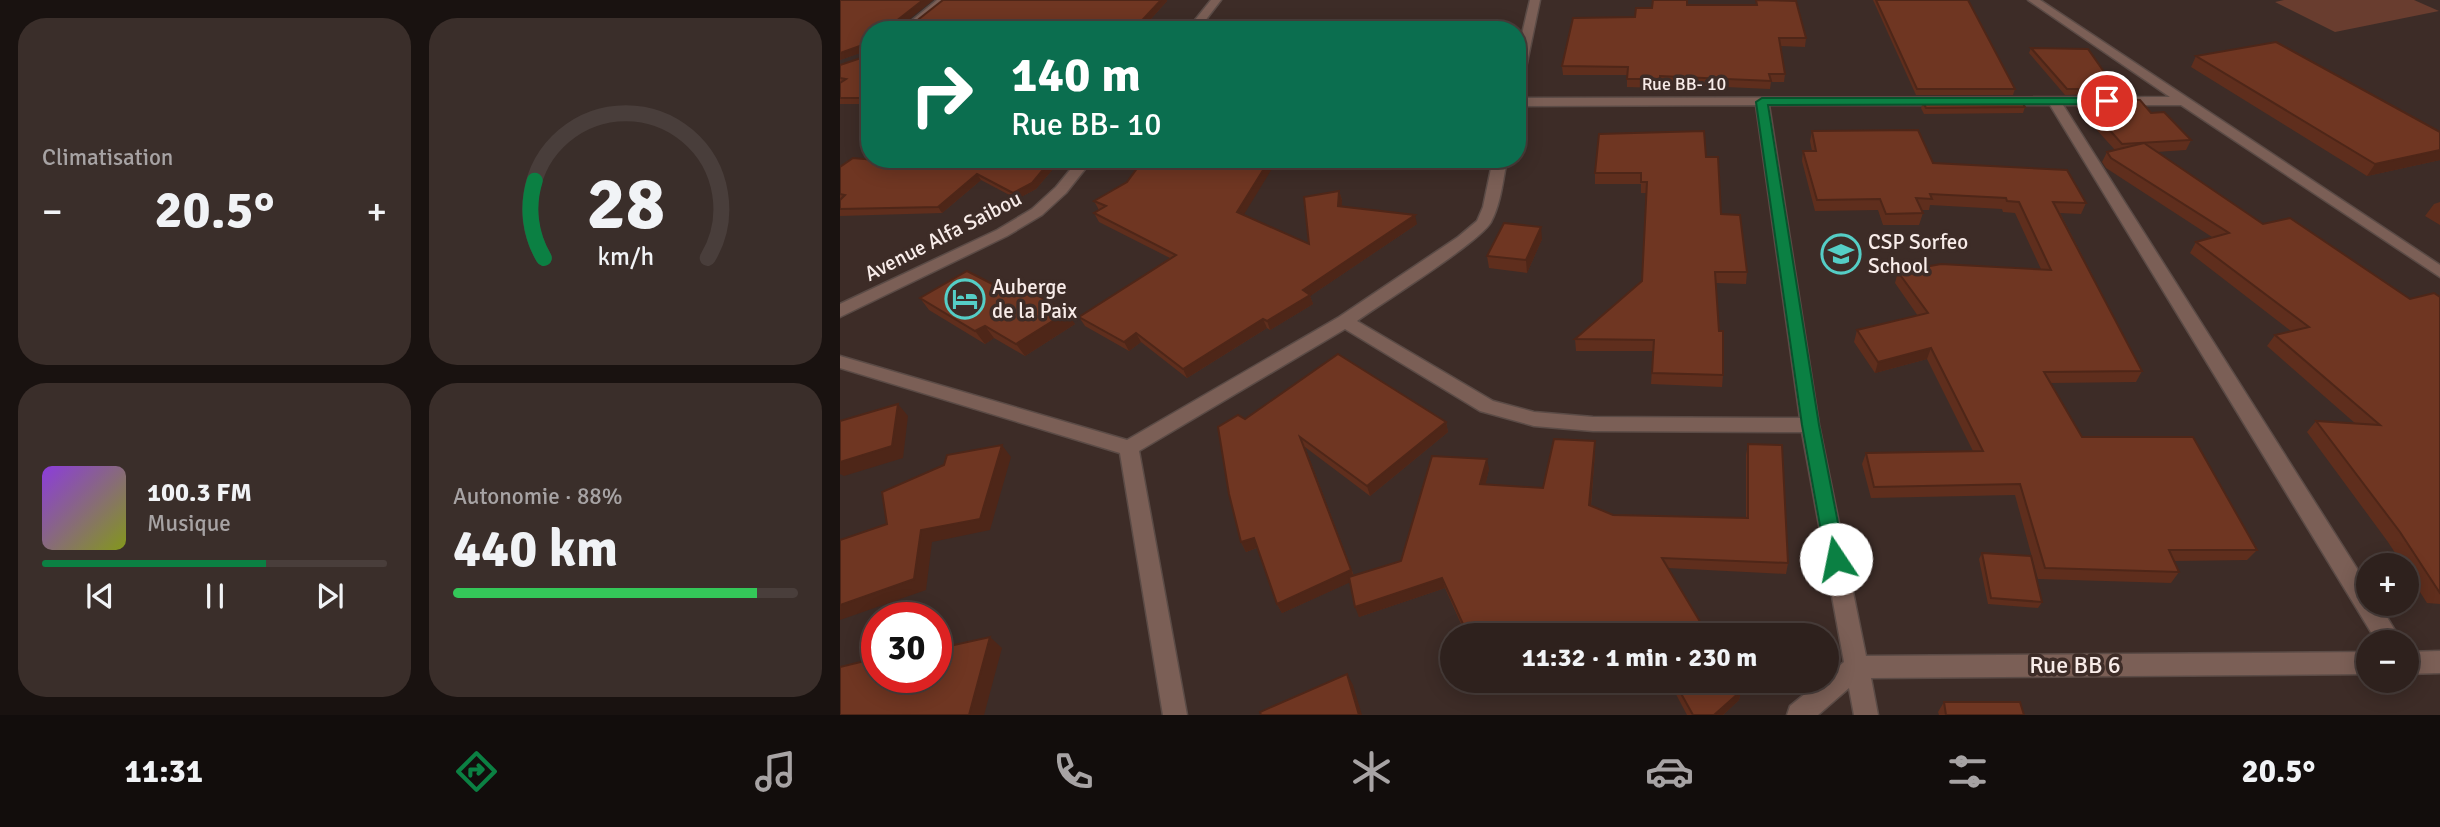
<!DOCTYPE html>
<html lang="fr">
<meta charset="utf-8">
<style>
:root{--surface:#2e211d;--page:#3a2e2a;--text:#f1f3f6;--muted:#a7a3a4;--line:#493e3b;--accent:#0b8043}
body{margin:0;font-family:Signika,sans-serif;background:var(--page);color:var(--text);height:100vh;display:flex;flex-direction:column;font-size:26px;white-space:nowrap}
*{box-sizing:border-box;margin:0}
p{font-size:23px;color:var(--muted)}
.icon{flex:none;width:38px;height:38px;fill:none;stroke:currentColor;stroke-width:2;stroke-linecap:round;stroke-linejoin:round}
.map{position:relative;flex:1;overflow:hidden}
.side{display:flex;flex-direction:column;gap:18px;padding:18px;background:#191210;width:840px}
.side>*{flex:none}
.guide{position:absolute;left:21px;top:21px;width:665px;height:147px;border-radius:28px;box-shadow:0 4px 18px #0003,0 0 0 2px var(--line);background:#0b6e4f;color:#fff;overflow:hidden}
.fabs{position:absolute;left:1516px;top:553px;display:grid;gap:14px}
.fabs a{display:grid;place-items:center;width:63px;height:63px;border-radius:50%;background:var(--surface);box-shadow:0 4px 18px #0003,0 0 0 2px var(--line);font-size:35px}
.speed{position:absolute;left:21px;top:602px;display:flex;gap:14px;font-size:35px;font-weight:700;text-align:center}
.speed>*{display:grid;place-content:center;width:91px;height:91px;border-radius:50%;background:var(--surface);box-shadow:0 4px 18px #0003,0 0 0 2px var(--line);line-height:1}
.speed .limit{border:10px solid #d22;background:#fff;color:#111}
.pin{position:absolute;display:grid;place-items:center;width:60px;height:60px;color:#fff;margin:-30px;border:4px solid #fff;border-radius:50%;box-shadow:0 2px 7px #0007}
.me{position:absolute;width:77px;margin:-38px;rotate:349deg;stroke-linejoin:round;filter:drop-shadow(0 0 5px #0008)}
.turn{display:flex;align-items:center;gap:24px;height:147px;padding:0 35px;font-size:32px}
.turn .icon{width:91px;height:91px;stroke-width:2.5}
.turn b{display:block;font-size:49px;line-height:60px}
.big{font-size:52px;font-weight:800;line-height:1.1}
.side .tile{flex:1;display:flex;flex-direction:column;justify-content:center;gap:10px;min-width:0;padding:0 24px;border-radius:28px;background:var(--page)}
.side .dial{align-items:center;gap:0}
.dial svg{height:182px;overflow:visible;fill:none;stroke:var(--line);stroke-width:7;stroke-linecap:round;text-anchor:middle}
.dial text{fill:var(--text);stroke:none}
.song{display:flex;align-items:center;gap:21px}
.cover{width:84px;height:84px;border-radius:10px;background:linear-gradient(135deg,hsl(270 70% 55%),hsl(70 70% 35%))}
.played{height:7px;border-radius:4px;background:linear-gradient(90deg,var(--accent) 65%,var(--line) 65%)}
.keys{display:flex;justify-content:space-around;direction:ltr}
.heat{display:flex;justify-content:space-between;align-items:center;font-size:38px;direction:ltr}
.charge{height:10px;border-radius:5px;background:linear-gradient(90deg,#34c759 88%,var(--line) 0)}
.side .tiles{flex:1;display:grid;gap:18px;grid-template-columns:repeat(2,1fr)}
.trip{position:absolute;left:600px;top:623px;width:399px;height:70px;border-radius:35px;background:var(--surface);box-shadow:0 4px 18px #0003,0 0 0 2px var(--line);font-weight:800;line-height:70px;text-align:center}
.dock{display:flex;height:112px;justify-content:space-around;align-items:center;background:#120d0c;color:var(--muted)}
.dock .icon{width:49px;height:49px}
.dock .active{color:var(--accent)}
.dock b{font-size:32px;color:var(--text)}
main{display:flex;flex:1;min-height:0}
.map>svg:first-child{display:block}
.green{fill:#693d2f}
.lines{fill:none;stroke-linecap:round;stroke-linejoin:round}
.minor-casing{stroke:#5b4b46;stroke-width:3}
.minor{fill:#7b5f56;fill-rule:evenodd}
.wall{fill:#5f2e1d}
.shaded-wall{fill:#4e2618}
.building{fill:#6f3622;stroke:#4e2618;stroke-width:2}
.route{fill:#0b8043;stroke:#07532c;stroke-width:2}
.labels{text-anchor:middle;dominant-baseline:central;stroke-width:7;stroke-linejoin:round;paint-order:stroke}
.far-street-label{font-size:18px;fill:#f8ece9;stroke:#3d2c27}
.street-label{font-size:21px;fill:#f8ece9;stroke:#3d2c27}
.poi-label{font-size:21px;fill:#f8ece9;stroke:#3d2c27;text-anchor:start}
.near-street-label{font-size:24px;fill:#f8ece9;stroke:#3d2c27}
</style>
<main>
<section class="side">
<div class="tiles">
<div class="tile"><p>Climatisation</p>
<div class="heat"><a>−</a><b class="big">20.5°</b><a>+</a></div>
</div>
<div class="tile dial"><svg viewBox="0 0 100 80">
<path d="M14 69A42 42 0 1 1 86 69"/>
<path d="M14 69A42 42 0 0 1 10 35" stroke="#0b8043"/>
<text x="50" y="56" font-size="32" font-weight="700">28</text>
<text x="50" y="72" font-size="11">km/h</text>
</svg></div>
<div class="tile">
<div class="song"><i class="cover"></i><div><b>100.3 FM</b><p>Musique</p></div></div>
<div class="played"></div>
<div class="keys"><svg class="icon" aria-label="previous" viewBox="0 0 24 24"><path d="M18 5L8 12l10 7zM5 5v14"/></svg><svg class="icon" aria-label="pause" viewBox="0 0 24 24"><path d="M8 5v14M16 5v14"/></svg><svg class="icon" aria-label="next" viewBox="0 0 24 24"><path d="M6 5l10 7-10 7zM19 5v14"/></svg></div>
</div>
<div class="tile"><p>Autonomie · 88%</p><b class="big">440 km</b><div class="charge"></div></div>
</div>
</section>
<div class="map">
<svg width="1600" height="715" viewBox="0 0 1600 715">
<rect width="100%" height="100%" fill="#3d2c27"/>
<polygon class="green" points="1444,0 1574,0 1599,11 1495,32 1435,2"/>
<g class="lines">
<g class="minor-casing">
<g id="minor">
<polygon points="97,0 109,0 72,30 60,30"/>
<polygon points="371,0 381,0 358,30 347,30"/>
<polygon points="690,0 700,0 683,82 677,86 677,55"/>
<path d="M1188 0H1200L1600 265V277L1341 105H1223L1528 586V604H1539L1562 642H1537L1210 105H929L979 425 1026 656 1528 652V674L1031 678 1038 715H1014L1009 688 978 715H947L950 706 981 681H987V676L1004 662 962 432 753 431 694 426 640 411 505 329 299 451 347 715H323L280 453 0 368V356L287 440 499 317 618 237 637 221 643 207 653 159H667C663 180 661 203 651 222 640 242 542 303 517 321L653 401 694 412 753 417 960 418 916 105 677 106V98L1330 97Z"/>
<polygon points="239,159 253,159 226,193 202,215 167,236 0,317 0,304 157,230 192,209 216,187"/>
<polygon points="1600,651 1600,673 1566,674 1566,652"/>
</g>
</g>
<use href="#minor" class="minor"/>
</g>
<g class="wall">
<polygon points="0,0 93,0 60,26 70,26 327,1 301,30 30,30 30,104 0,104 0,66 27,56 28,50 0,60"/>
<polygon points="916,0 966,38 965,47 941,46 945,74 944,82 931,82 930,89 820,84 820,88 787,87 787,75 723,75 722,66 795,17 812,8 847,5 916,5"/>
<polygon points="1033,0 1128,0 1175,89 1173,95 1076,95"/>
<polygon points="1191,48 1276,89 1274,94 1225,95 1189,53"/>
<polygon points="1356,56 1600,132 1600,160 1527,176 1351,67"/>
<polygon points="1241,98 1311,113 1351,140 1346,150 1316,152 1423,224 1570,299 1600,297 1600,604 1587,603 1566,570 1566,565 1563,565 1548,542 1467,432 1476,421 1516,424 1427,346 1435,335 1451,331 1350,253 1356,242 1372,237 1266,168 1262,162 1267,152 1275,150 1237,108"/>
<polygon points="1083,102 1185,107 1183,113 1084,114 1081,108"/>
<polygon points="972,131 1246,203 1241,214 1220,213 1302,371 1296,382 1210,383 1242,437 1417,550 1407,560 1334,561 1339,572 1331,583 1198,579 1175,495 1031,498 1022,464 1026,453 1133,451 1087,359 1035,373 1014,342 1017,330 1078,316 1055,283 1058,272 1201,269 1175,213 1163,212 1162,209 1090,205 1089,210 1081,210 1083,213 1079,225 1043,225 1038,210 975,211 962,161 963,151 972,151 970,141"/>
<polygon points="866,157 881,214 907,272 906,284 876,283 883,375 882,387 811,384 813,351 736,351 735,339 802,281 806,193 801,193 801,184 755,184 755,173"/>
<polygon points="60,159 216,159 218,163 196,189 177,199 141,180 102,213 0,216 0,167 57,162"/>
<polygon points="287,182 404,215 469,244 499,191 502,200 501,207 577,224 470,296 473,304 430,330 427,328 347,378 301,342 289,351 245,326 239,317 330,258 259,222 254,213 259,210 254,201"/>
<polygon points="1600,202 1600,225 1585,216 1594,204"/>
<polygon points="702,239 687,273 649,268 647,256"/>
<polygon points="164,290 235,324 185,356 154,338 145,344 89,310 80,298"/>
<polygon points="405,419 606,422 608,432 530,496 465,447 514,576 561,561 649,469 645,485 703,488 755,452 751,506 773,515 906,518 906,455 908,444 948,563 946,574 828,568 868,635 626,635 605,588 519,617 510,582 442,613 437,604 417,548 406,552 401,542"/>
<polygon points="1142,553 1202,602 1198,608 1148,604 1139,559"/>
<polygon points="829,681 895,681 901,691 899,700 883,715 847,715"/>
<polygon points="1104,702 1184,715 1099,715 1098,712"/>
</g>
<g class="shaded-wall">
<polygon points="83,0 93,0 58,28 55,26 55,22"/>
<polygon points="321,0 327,0 327,1 301,30 293,30"/>
<polygon points="25,44 29,50 0,60 0,53"/>
<polygon points="1600,150 1600,160 1527,176 1535,164"/>
<polygon points="212,159 216,159 218,163 196,189 177,199 173,193"/>
<polygon points="430,159 438,159 400,221 397,212"/>
<polygon points="137,174 141,180 102,213 98,207"/>
<polygon points="499,191 502,200 501,215 498,206"/>
<polygon points="575,215 577,224 470,296 473,304 430,330 427,321 463,290"/>
<polygon points="701,227 702,239 687,273 686,260"/>
<polygon points="227,312 235,324 185,356 176,344"/>
<polygon points="423,319 427,328 347,378 343,369"/>
<polygon points="145,326 154,338 145,344 135,331"/>
<polygon points="296,333 301,342 289,351 284,342"/>
<polygon points="1091,348 1087,359 1035,373 1038,362"/>
<polygon points="58,404 68,416 63,458 4,476 0,474 0,462"/>
<polygon points="606,422 608,432 530,496 527,486"/>
<polygon points="755,441 755,452 750,515 749,505"/>
<polygon points="162,445 171,457 150,530 92,542 86,590 0,620 0,605 81,530"/>
<polygon points="465,447 515,580 442,613 437,604"/>
<polygon points="647,459 649,469 643,495 640,484"/>
<polygon points="414,538 419,547 406,552 401,542"/>
<polygon points="602,578 605,588 519,617 515,607"/>
<polygon points="805,627 805,635 790,635"/>
<polygon points="150,637 162,648 144,715 129,715"/>
<polygon points="507,674 513,685 522,715 519,715"/>
<polygon points="652,681 674,681 651,692 648,682"/>
<polygon points="901,691 899,700 883,715 874,715"/>
</g>
<g class="building">
<polygon points="0,0 83,0 55,22 55,26 70,26 103,0 321,0 293,30 30,30 30,98 0,98 0,83 6,79 0,78 0,65 27,56 29,46 25,44 0,53"/>
<polygon points="813,0 847,0 847,5 917,5 916,0 956,1 966,38 939,38 945,74 929,74 931,81 820,76 820,79 787,79 788,67 722,66 733,18 795,17 796,8 812,8"/>
<polygon points="1036,0 1128,0 1175,89 1077,89"/>
<polygon points="1436,42 1600,132 1600,150 1535,164 1356,56"/>
<polygon points="1191,48 1248,49 1276,89 1227,89"/>
<polygon points="1241,98 1300,100 1311,113 1324,112 1351,140 1282,144"/>
<polygon points="1083,102 1182,102 1185,107 1086,108"/>
<polygon points="1078,130 1093,163 1227,170 1246,203 1213,202 1302,371 1204,372 1242,437 1353,437 1417,550 1329,550 1339,572 1205,568 1180,484 1034,487 1026,453 1143,451 1091,348 1038,362 1017,330 1088,313 1058,272 1101,264 1211,270 1179,202 1167,201 1166,198 1090,194 1092,199 1076,198 1083,213 1046,214 1040,199 977,200 963,151 976,151 972,131"/>
<polygon points="864,131 866,157 878,157 881,214 900,215 907,272 875,272 879,331 883,331 883,375 812,373 814,340 735,339 802,281 807,182 801,182 801,173 755,173 759,134"/>
<polygon points="1304,143 1423,224 1450,218 1570,299 1594,293 1600,297 1600,593 1560,532 1476,421 1540,425 1435,335 1469,327 1356,242 1389,233 1271,158 1267,152"/>
<polygon points="13,158 57,162 60,159 212,159 192,183 173,193 137,174 98,207 0,209 0,200 5,195 0,194 0,167"/>
<polygon points="304,159 430,159 397,212 469,244 464,197 499,191 498,206 575,215 463,290 470,295 427,321 423,319 343,369 296,333 284,342 239,317 336,255 254,213 266,206 254,201 287,182"/>
<polygon points="664,223 701,227 686,260 647,256"/>
<polygon points="127,271 164,290 176,283 227,312 176,344 145,326 135,331 80,298"/>
<polygon points="498,354 606,422 527,486 460,437 511,570 437,604 414,538 401,542 389,494 378,427 398,415 405,419"/>
<polygon points="58,404 52,446 0,462 0,421"/>
<polygon points="714,439 755,441 749,505 773,515 908,518 908,444 942,445 948,563 822,558 868,635 809,635 805,627 790,635 628,635 602,578 515,607 509,577 561,561 592,456 647,459 640,484 703,488"/>
<polygon points="162,445 140,519 81,530 74,579 0,605 0,540 47,524 42,492 104,465 107,455"/>
<polygon points="1142,553 1191,556 1202,602 1151,598"/>
<polygon points="150,637 129,715 0,715 0,667 37,658 37,677 96,677 96,649"/>
<polygon points="507,674 519,715 421,715 420,712"/>
<polygon points="834,681 895,681 901,691 874,715 853,715"/>
<polygon points="1104,702 1180,702 1184,715 1106,715"/>
</g>
<polygon class="route" points="922,98 1267,98 1273,101 1267,104 928,105 979,425 1005,559 1002,565 996,568 989,565 986,559 962,425 916,102"/>
<defs>
<g id="school-ring" transform="scale(2.0125)"><circle r="9.5" fill="#3d2c27" stroke="#55cec6" stroke-width="1.5"/><path d="M0-5L7-2L0 1L-7-2ZM-4 1L0 2.5L4 1V4Q0 6-4 4Z" fill="#55cec6"/></g>
<g id="hotel-ring" transform="scale(2.0125)"><circle r="9.5" fill="#3d2c27" stroke="#55cec6" stroke-width="1.5"/><path d="M-6-4.5h1.5V1H6V5H4.5V3h-9V5H-6ZM-4 0a1.8 1.8 0 1 1 3.6 0ZM.5 0V-2.5h3Q6-2.5 6 0Z" fill="#55cec6"/></g>
</defs>
<g fill-rule="evenodd">
<use href="#school-ring" x="1001" y="254"/>
<use href="#hotel-ring" x="125" y="299"/>
</g>
<g class="labels">
<g class="far-street-label">
<text x="844" y="84">Rue BB- 10</text>
</g>
<g class="street-label">
<text transform="translate(103 236) rotate(-27)">Avenue Alfa Saibou</text>
</g>
<g class="poi-label">
<text x="1028" y="242">CSP Sorfeo<tspan x="1028" dy="24">School</tspan></text>
<text x="152" y="287">Auberge<tspan x="152" dy="24">de la Paix</tspan></text>
</g>
<g class="near-street-label">
<text x="1235" y="665">Rue BB 6</text>
</g>
</g>
</svg>
<div class="fabs">
<a>+</a>
<a>−</a>
</div>
<div class="speed"><div class="limit">30</div></div>
<div class="pin" style="left:1267px;top:101px;background:#d93025"><svg class="icon" aria-label="arrive" viewBox="0 0 24 24"><path d="M6 21V4h12l-3 4 3 4H6"/></svg></div>
<svg class="me" style="left:996px;top:559px" viewBox="-20 -20 40 40"><circle r="19" fill="#fff"/><path d="M0-13L10 11 0 6-10 11z" fill="#0b8043"/></svg>
<div class="trip">11:32 · 1 min · 230 m</div>
<div class="guide">
<div class="turn"><svg class="icon" aria-label="right" viewBox="0 0 24 24"><path d="M7 20v-9h11M14 6l5 5-5 5"/></svg><div><b>140 m</b>Rue BB- 10</div></div>
</div>
</div>
</main>
<nav class="dock">
<b>11:31</b>
<svg class="icon active" aria-label="directions" viewBox="0 0 24 24"><path d="M12 3l9 9-9 9-9-9zM9 14v-3h6M13 9l2 2-2 2"/></svg>
<svg class="icon" aria-label="music" viewBox="0 0 24 24"><path d="M9 18V5l10-2v13"/><circle cx="6" cy="18" r="3"/><circle cx="16" cy="16" r="3"/></svg>
<svg class="icon" aria-label="phone" viewBox="0 0 24 24"><path d="M5 4h4l2 5-3 2q2 4 5 5l2-3 5 2v4C11 20 4 13 5 4z"/></svg>
<svg class="icon" aria-label="climate" viewBox="0 0 24 24"><path d="M12 3v18M4 7l16 10M4 17L20 7"/></svg>
<svg class="icon" aria-label="car" viewBox="0 0 24 24"><path d="M5 17H2v-5l4-1 3-4h7l3 4 3 1v5h-3M9 17h6M6 11h13"/><circle cx="7" cy="17" r="2"/><circle cx="17" cy="17" r="2"/></svg>
<svg class="icon" aria-label="filters" viewBox="0 0 24 24"><path d="M4 7h16M4 17h16"/><circle cx="9" cy="7" r="2"/><circle cx="15" cy="17" r="2"/></svg>
<b>20.5°</b>
</nav>
